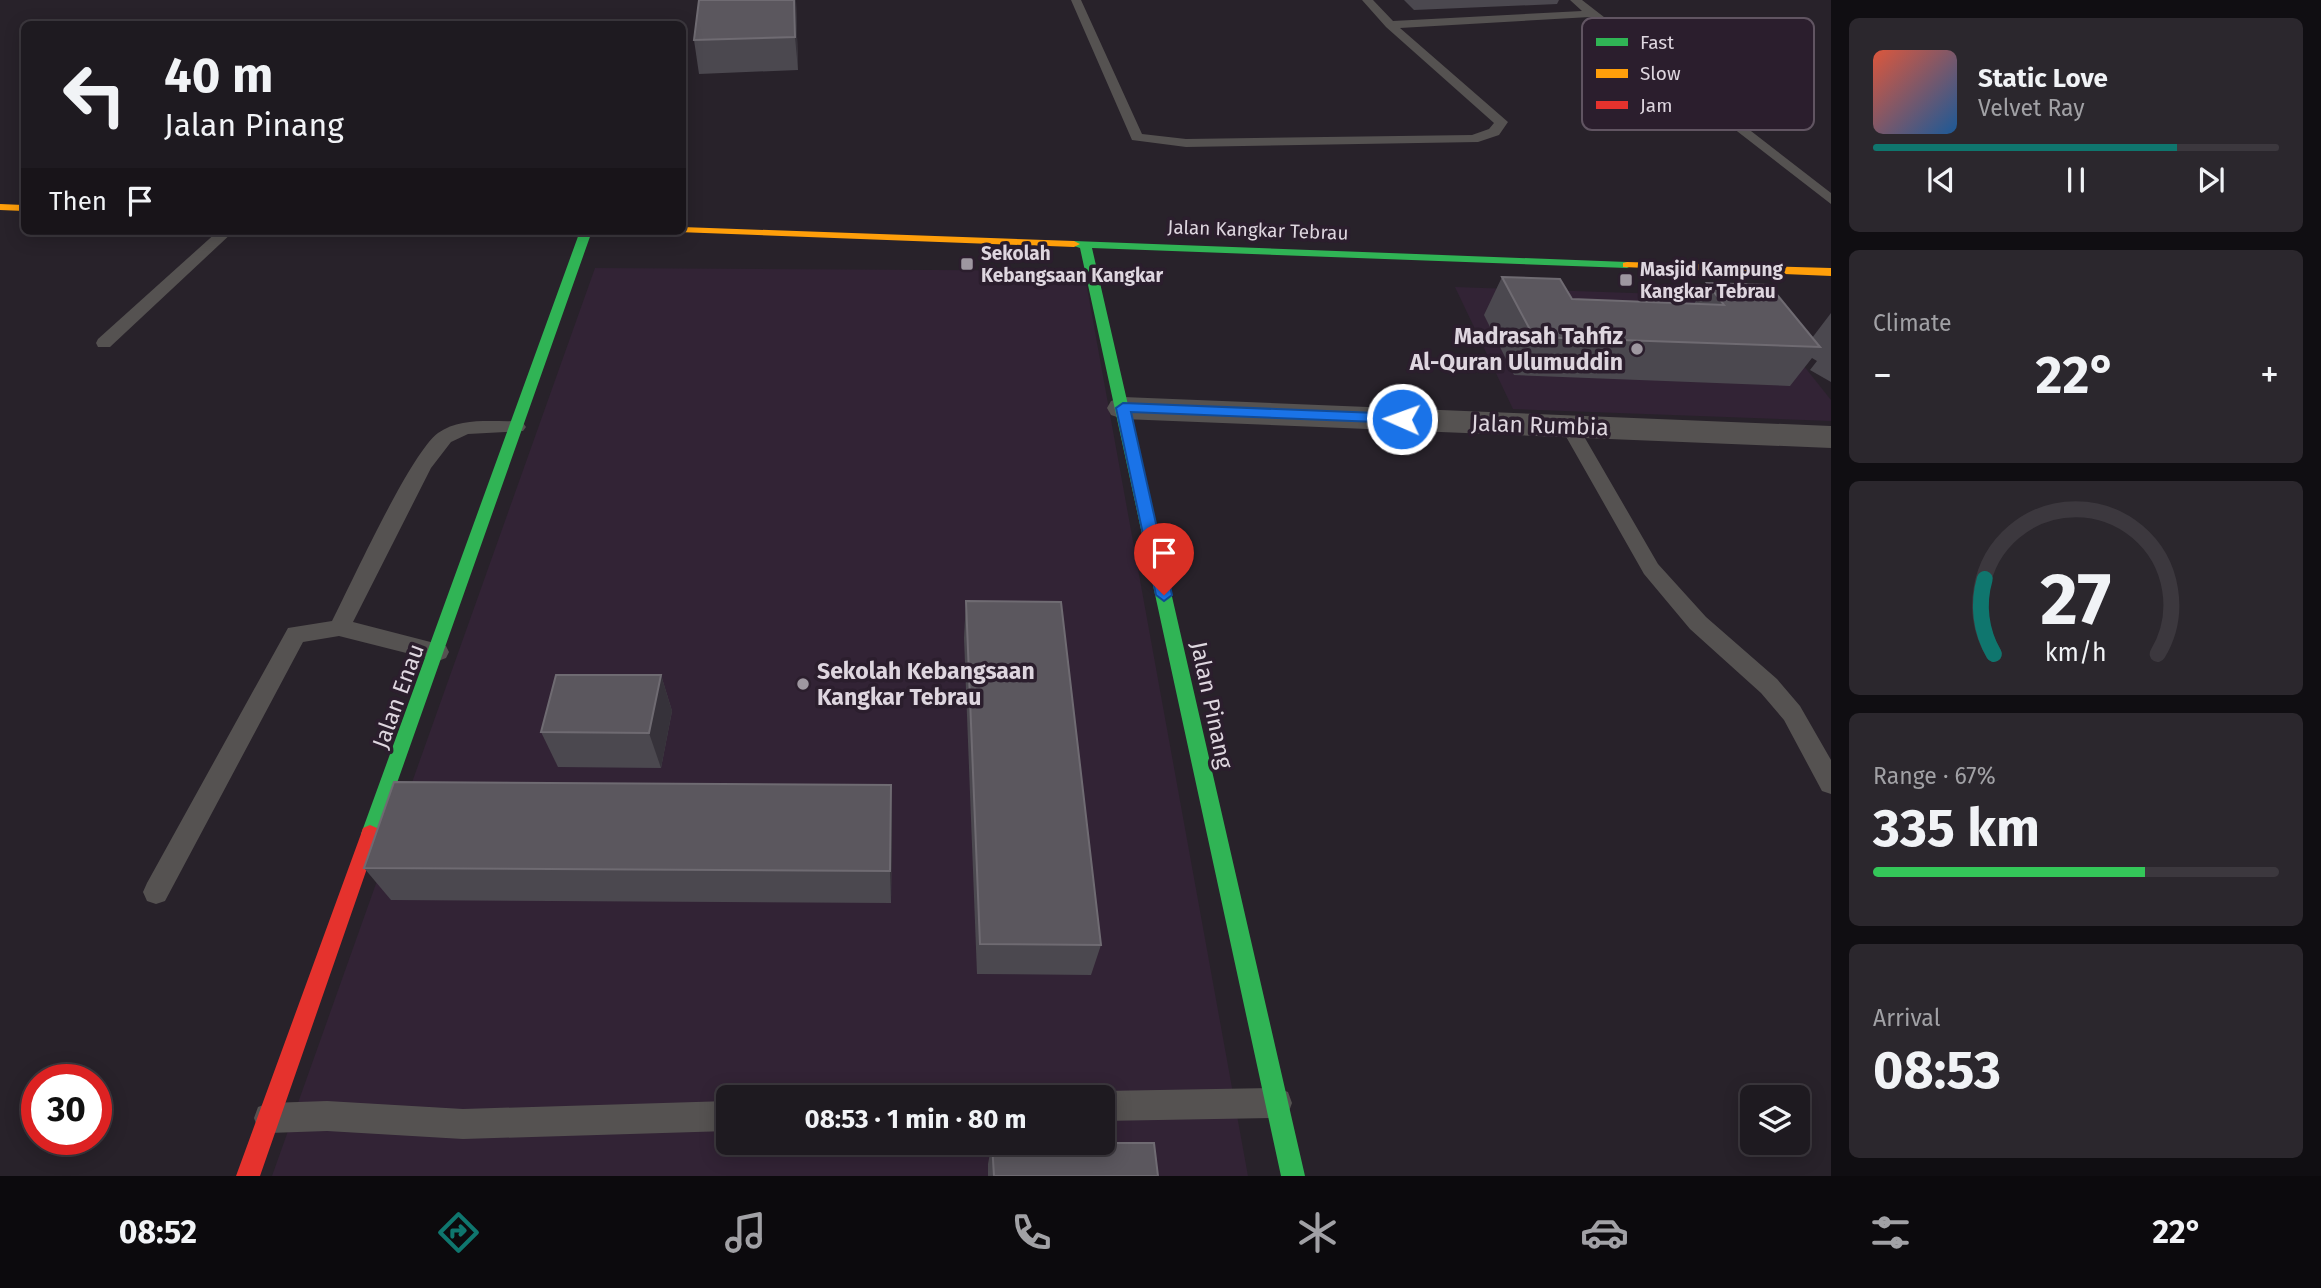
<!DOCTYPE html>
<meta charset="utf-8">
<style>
:root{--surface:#1e1a20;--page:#2b272d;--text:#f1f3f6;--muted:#a1a1a5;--line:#3c383e;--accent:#0f766e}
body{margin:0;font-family:"Fira Sans",sans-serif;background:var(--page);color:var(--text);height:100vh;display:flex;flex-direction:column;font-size:26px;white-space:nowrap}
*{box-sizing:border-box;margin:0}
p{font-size:23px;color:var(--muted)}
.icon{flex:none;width:38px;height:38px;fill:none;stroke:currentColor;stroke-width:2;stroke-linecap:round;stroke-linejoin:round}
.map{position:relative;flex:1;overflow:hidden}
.sheet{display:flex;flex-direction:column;gap:18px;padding:18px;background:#100e12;width:490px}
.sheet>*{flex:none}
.guide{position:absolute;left:21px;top:21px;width:665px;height:214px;border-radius:10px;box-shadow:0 4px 18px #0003,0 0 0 2px var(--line);background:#1e1a20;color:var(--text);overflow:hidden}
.controls{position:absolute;left:1740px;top:1085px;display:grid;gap:14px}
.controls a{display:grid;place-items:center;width:70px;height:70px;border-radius:10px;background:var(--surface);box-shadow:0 4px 18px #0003,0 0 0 2px var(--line);font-size:35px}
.speed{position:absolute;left:21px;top:1064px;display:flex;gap:14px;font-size:35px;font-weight:700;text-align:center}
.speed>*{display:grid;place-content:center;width:91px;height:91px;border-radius:50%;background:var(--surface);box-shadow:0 4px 18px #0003,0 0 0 2px var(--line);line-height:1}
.speed .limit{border:10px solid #d22;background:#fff;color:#111}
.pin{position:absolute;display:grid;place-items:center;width:60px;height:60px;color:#fff;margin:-72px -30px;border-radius:50% 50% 50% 0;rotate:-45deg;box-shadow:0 0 7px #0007}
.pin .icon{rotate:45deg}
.me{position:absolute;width:77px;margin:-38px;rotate:272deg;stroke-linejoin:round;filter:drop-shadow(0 0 5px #0008)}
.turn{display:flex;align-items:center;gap:24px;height:147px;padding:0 28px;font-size:32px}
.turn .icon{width:91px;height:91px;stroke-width:2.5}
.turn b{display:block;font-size:49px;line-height:60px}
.then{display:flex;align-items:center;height:66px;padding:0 28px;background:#0003;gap:14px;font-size:26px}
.big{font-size:52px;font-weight:700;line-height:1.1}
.sheet .card{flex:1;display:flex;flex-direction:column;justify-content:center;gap:10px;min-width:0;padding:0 24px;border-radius:10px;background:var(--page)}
.sheet .dial{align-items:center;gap:0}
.dial svg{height:182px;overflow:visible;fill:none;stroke:var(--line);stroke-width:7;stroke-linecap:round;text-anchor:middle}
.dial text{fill:var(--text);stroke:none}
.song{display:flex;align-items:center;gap:21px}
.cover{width:84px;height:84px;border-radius:10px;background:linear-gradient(135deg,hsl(10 70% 55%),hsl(210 70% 35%))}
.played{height:7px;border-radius:4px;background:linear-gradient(90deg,var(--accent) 75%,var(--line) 75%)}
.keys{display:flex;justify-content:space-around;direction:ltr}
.heat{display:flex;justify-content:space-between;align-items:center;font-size:38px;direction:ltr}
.charge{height:10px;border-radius:5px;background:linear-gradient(90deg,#34c759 67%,var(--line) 0)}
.trip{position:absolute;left:716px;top:1085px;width:399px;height:70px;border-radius:10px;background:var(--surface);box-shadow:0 4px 18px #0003,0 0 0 2px var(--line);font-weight:700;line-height:70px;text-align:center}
.dock{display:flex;height:112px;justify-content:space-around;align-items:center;background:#0c0a0d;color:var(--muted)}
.dock .icon{width:49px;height:49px}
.dock .current{color:var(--accent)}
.dock b{font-size:32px;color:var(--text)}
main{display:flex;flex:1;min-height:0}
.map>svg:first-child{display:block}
.built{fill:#322335;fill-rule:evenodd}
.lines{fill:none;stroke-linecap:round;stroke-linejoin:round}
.lane{fill:#555251;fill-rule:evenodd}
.street{fill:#555251;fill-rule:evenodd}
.fast{fill:#30b455;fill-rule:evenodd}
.slow{fill:#ff9f0a;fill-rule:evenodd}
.jam{fill:#e5322d;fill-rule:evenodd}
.wall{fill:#4b484f}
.shaded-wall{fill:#36323a}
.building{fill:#5b575e;stroke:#6f6b72;stroke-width:2}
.route{fill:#1a73e8;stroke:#114b97;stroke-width:2}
.poi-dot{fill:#9e97a0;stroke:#2b1e2d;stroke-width:2.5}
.labels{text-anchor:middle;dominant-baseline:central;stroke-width:7;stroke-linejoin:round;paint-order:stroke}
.far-street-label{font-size:19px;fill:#ded6df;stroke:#2b1e2d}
.far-poi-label{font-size:19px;font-weight:bold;fill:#ded6df;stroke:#2b1e2d;text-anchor:start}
.poi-label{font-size:23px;font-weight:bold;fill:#ded6df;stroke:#2b1e2d;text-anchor:end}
.street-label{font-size:23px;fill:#ded6df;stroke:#2b1e2d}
.key{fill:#2b1e2d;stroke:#615562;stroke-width:2}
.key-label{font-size:19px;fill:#ded6df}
</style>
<main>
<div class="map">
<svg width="1831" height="1176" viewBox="0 0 1831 1176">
<rect width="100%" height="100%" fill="#28222a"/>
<g class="built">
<path d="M595 268 1084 271 1248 1176H272ZM728 1097H1102V1143H728Z"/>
<polygon points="1455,287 1749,297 1831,400 1831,421 1513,409"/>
</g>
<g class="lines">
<g class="lane">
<polygon points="1071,0 1081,0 1142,134 1186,139 1472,135 1489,129 1494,123 1386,27 1362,0 1373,0 1393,21 1582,11 1570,0 1582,0 1831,193 1831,204 1590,17 1400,28 1508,122 1499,135 1478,142 1186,147 1132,140"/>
<polygon points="218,231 234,231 110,347 98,347 96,343 98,339"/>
<polygon points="1569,420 1578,426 1658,564 1706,617 1777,679 1800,706 1831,760 1831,794 1822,791 1784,720 1761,693 1690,629 1644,574 1560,426"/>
<path d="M517 421 523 423 526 427 523 431 468 434 451 442 431 468 353 622 446 646 449 652 446 658 438 661 339 636 303 642 165 901 156 904 147 901 143 892 147 883 288 628 332 621C352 582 410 454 438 433 461 417 491 422 517 421Z"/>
<polygon points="1277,1088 1288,1092 1292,1103 1288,1114 1277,1118 1102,1121 1102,1097 1091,1097 1102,1091"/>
<polygon points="327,1101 463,1109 728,1101 728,1131 463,1139 327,1131 269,1133 258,1129 254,1118 258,1107 269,1103"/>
</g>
<polygon class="street" points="1123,397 1831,426 1831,448 1123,419 1111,415 1107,408 1111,401"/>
<g class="fast">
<polygon points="580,231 592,231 379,834 377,840 370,843 363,840 361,834"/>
<polygon points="1074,241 1627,262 1633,265 1627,268 1092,248 1305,1176 1281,1176 1080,248 1068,244"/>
</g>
<g class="slow">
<polygon points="0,204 24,205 24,211 0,210"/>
<polygon points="682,227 1074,241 1080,244 1074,247 678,232 682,231"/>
<polygon points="1627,262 1831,268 1831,276 1623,267 1623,263"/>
</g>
<polygon class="jam" points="370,825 377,828 379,834 260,1176 236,1176 361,834 363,828"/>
</g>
<g class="wall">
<polygon points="796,0 798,70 699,74 694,40"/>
<polygon points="1404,0 1559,0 1557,4 1414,10"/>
<polygon points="1502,277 1572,299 1694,304 1707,283 1812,338 1831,313 1831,382 1810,370 1817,361 1812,358 1790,386 1514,375 1484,315"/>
<polygon points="966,601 1101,945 1091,975 977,974 964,638"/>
<polygon points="661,675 672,711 661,768 558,767 541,732"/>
<polygon points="892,819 891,903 391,900 364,868"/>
<polygon points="992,1143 1158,1176 988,1176 988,1164"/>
</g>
<g class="shaded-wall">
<polygon points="794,0 796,0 798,70 795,37"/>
<polygon points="661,675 672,711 661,768 649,733"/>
<polygon points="891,785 892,819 891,903 890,871"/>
</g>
<g class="building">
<polygon points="699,0 794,0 795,37 694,40"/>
<polygon points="1502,277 1560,279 1572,299 1724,305 1707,283 1769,285 1820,347 1534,337"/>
<polygon points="966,601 1061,602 1101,945 980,944"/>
<polygon points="556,675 661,675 649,733 541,732"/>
<polygon points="394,782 891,785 890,871 364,868"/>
<polygon points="992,1143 1154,1143 1158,1176 994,1176"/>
</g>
<polygon class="route" points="1123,403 1402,414 1409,419 1402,423 1131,412 1172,595 1164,601 1156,595 1116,408"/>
<g class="poi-dot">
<rect x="960" y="257" width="14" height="14" rx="3.5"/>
<rect x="1619" y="273" width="14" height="14" rx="3.5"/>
<circle cx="1637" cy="349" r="7"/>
<circle cx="803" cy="684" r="7"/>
</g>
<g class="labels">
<g class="far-street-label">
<text transform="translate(1258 230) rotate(2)">Jalan Kangkar Tebrau</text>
</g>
<g class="far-poi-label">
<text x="981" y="253">Sekolah<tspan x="981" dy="22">Kebangsaan Kangkar</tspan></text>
<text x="1640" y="269">Masjid Kampung<tspan x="1640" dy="22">Kangkar Tebrau</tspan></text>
</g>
<g class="poi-label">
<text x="1623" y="336">Madrasah Tahfiz<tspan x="1623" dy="26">Al-Quran Ulumuddin</tspan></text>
<text x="817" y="671" text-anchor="start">Sekolah Kebangsaan<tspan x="817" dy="26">Kangkar Tebrau</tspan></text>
</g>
<g class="street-label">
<text transform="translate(1540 425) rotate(2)">Jalan Rumbia</text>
<text transform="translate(398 696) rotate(-70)">Jalan Enau</text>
<text transform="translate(1212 705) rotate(78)">Jalan Pinang</text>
</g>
</g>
<rect x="1582" y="18" width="232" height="112" rx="10" class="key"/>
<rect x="1596" y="38" width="32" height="8" fill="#30b455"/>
<rect x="1596" y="69" width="32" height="9" fill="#ff9f0a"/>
<rect x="1596" y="101" width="32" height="8" fill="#e5322d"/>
<g class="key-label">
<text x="1640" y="49">Fast</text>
<text x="1640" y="80">Slow</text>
<text x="1640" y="112">Jam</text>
</g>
</svg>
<div class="controls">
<a><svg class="icon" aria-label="layers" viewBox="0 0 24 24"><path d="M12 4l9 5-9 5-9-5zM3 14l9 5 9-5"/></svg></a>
</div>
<div class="speed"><div class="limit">30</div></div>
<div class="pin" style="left:1164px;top:595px;background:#d93025"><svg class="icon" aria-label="arrive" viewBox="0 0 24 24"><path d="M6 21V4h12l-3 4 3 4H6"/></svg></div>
<svg class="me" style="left:1402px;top:419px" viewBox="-20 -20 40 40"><circle r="17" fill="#1a73e8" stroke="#fff" stroke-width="3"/><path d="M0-11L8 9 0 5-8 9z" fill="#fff"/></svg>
<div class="trip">08:53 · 1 min · 80 m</div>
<div class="guide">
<div class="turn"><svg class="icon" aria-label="left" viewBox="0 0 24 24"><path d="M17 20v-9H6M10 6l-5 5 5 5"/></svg><div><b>40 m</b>Jalan Pinang</div></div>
<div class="then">Then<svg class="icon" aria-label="arrive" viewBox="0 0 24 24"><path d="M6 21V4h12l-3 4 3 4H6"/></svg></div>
</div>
</div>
<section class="sheet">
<div class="card">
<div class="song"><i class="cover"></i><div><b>Static Love</b><p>Velvet Ray</p></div></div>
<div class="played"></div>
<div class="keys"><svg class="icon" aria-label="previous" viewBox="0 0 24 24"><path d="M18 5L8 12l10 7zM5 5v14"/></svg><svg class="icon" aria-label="pause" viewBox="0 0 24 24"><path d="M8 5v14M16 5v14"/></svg><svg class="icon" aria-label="next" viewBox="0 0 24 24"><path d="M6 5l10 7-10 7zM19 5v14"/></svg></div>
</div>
<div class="card"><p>Climate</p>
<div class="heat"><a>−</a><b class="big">22°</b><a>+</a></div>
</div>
<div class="card dial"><svg viewBox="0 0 100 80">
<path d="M14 69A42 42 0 1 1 86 69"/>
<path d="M14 69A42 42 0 0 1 10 36" stroke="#0f766e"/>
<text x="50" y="56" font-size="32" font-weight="700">27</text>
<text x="50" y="72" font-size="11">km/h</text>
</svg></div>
<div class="card"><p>Range · 67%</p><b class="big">335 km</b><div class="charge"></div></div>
<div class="card"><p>Arrival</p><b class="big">08:53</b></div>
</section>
</main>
<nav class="dock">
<b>08:52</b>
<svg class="icon current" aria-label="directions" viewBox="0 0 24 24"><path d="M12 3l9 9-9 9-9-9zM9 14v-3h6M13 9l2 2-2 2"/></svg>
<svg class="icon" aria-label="music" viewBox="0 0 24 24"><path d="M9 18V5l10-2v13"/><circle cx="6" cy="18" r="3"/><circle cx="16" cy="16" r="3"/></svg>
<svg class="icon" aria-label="phone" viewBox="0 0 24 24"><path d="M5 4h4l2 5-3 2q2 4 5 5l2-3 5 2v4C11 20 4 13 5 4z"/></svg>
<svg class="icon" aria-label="climate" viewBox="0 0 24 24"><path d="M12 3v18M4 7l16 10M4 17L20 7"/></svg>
<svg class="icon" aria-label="car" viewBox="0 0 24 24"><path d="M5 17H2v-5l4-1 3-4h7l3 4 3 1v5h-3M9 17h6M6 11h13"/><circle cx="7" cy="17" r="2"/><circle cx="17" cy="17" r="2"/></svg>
<svg class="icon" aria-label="filters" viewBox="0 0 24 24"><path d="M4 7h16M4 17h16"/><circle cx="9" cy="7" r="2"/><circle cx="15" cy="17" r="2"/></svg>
<b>22°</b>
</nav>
